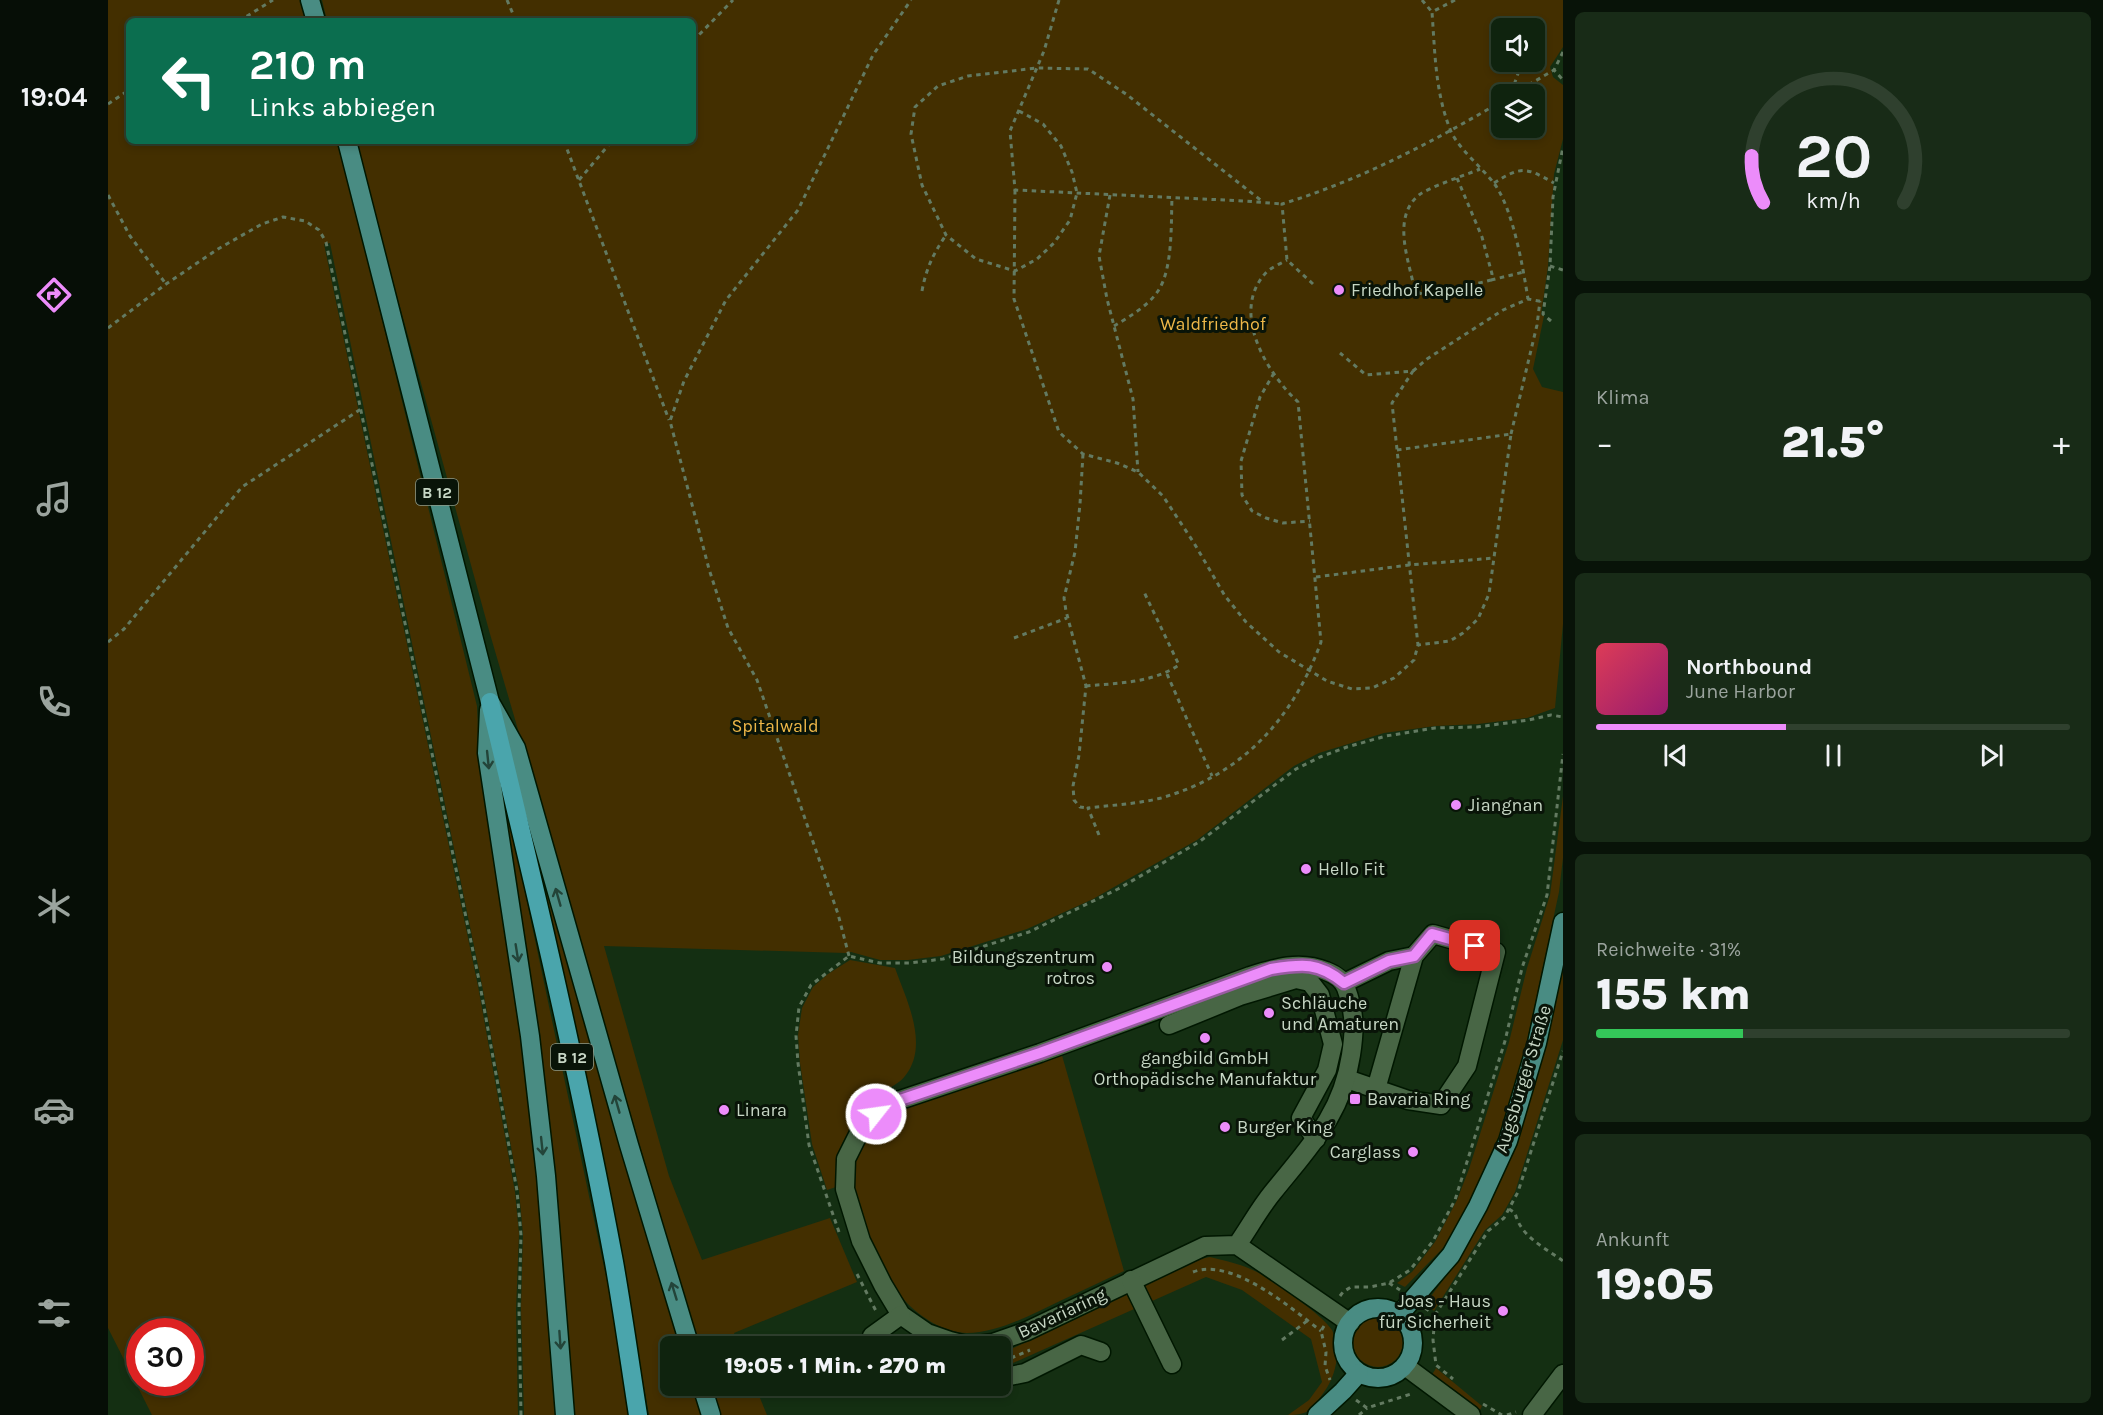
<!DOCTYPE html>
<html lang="de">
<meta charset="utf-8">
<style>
:root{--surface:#0f230e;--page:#182b17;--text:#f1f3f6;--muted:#9ba49e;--line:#2f402e;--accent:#ec8cfa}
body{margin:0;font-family:Karla,sans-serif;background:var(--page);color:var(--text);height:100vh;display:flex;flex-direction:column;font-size:22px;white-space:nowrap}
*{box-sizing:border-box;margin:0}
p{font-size:20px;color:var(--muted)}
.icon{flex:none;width:33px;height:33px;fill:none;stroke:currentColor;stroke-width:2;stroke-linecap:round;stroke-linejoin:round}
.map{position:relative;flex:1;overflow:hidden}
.side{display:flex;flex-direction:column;gap:12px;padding:12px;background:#081308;width:540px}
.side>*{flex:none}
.top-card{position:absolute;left:18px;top:18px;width:570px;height:126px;border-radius:9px;box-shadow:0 3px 9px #0003,0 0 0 2px var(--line);background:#0b6e4f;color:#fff;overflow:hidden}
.fabs{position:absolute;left:1383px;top:18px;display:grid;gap:12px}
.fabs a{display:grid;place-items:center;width:54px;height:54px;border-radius:9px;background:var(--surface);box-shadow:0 3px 9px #0003,0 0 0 2px var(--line);font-size:30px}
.speed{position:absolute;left:18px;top:1318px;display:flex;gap:12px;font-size:30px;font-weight:700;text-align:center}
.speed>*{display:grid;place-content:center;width:78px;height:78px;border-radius:50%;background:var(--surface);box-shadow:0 3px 9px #0003,0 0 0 2px var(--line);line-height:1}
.speed .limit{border:9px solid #d22;background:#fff;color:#111}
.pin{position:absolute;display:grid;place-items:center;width:51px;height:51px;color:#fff;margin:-26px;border-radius:12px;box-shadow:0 3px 9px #0006}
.me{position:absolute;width:66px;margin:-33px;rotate:60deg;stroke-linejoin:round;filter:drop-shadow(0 0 4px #0008)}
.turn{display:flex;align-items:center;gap:21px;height:126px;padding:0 24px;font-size:27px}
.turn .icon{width:78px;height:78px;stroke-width:2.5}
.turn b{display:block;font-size:42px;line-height:51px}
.big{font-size:45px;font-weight:800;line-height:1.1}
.side .card{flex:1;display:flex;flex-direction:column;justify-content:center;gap:9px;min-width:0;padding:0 21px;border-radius:9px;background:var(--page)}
.side .dial{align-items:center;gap:0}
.dial svg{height:156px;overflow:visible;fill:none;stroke:var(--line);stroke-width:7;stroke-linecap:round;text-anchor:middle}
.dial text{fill:var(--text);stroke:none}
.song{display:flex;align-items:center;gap:18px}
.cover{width:72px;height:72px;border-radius:9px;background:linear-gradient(135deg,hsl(350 70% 55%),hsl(320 70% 35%))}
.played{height:6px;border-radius:3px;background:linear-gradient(90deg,var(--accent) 40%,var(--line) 40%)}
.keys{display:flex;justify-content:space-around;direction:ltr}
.heat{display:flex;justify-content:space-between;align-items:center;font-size:33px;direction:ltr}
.charge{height:9px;border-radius:4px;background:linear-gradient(90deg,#34c759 31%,var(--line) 0)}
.trip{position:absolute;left:552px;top:1336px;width:351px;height:60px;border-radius:9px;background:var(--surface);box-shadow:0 3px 9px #0003,0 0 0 2px var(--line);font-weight:800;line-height:60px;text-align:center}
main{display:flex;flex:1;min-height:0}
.tab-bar{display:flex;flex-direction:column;width:108px;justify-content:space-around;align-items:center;background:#060e06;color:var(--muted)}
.tab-bar .icon{width:42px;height:42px}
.tab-bar .on{color:var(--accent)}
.tab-bar b{font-size:27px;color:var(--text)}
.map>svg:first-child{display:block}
.green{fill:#432f00;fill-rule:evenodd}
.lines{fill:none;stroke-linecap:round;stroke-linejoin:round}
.minor-casing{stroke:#001700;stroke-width:21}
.major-casing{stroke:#001700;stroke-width:21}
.highway-casing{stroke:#001700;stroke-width:21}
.path{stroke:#637a61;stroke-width:3;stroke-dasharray:4.5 4.5;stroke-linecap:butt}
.minor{stroke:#486645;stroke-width:18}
.major{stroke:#498c83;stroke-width:18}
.highway{stroke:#4aa5ac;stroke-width:18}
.oneway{stroke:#234439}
.route-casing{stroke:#995ba2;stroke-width:15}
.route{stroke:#ec8cfa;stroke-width:10}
.poi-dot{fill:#ec8cfa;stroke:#091408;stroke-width:2}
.labels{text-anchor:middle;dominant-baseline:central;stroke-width:6;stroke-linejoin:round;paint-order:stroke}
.shield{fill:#091408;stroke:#8e9c8c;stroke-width:1.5}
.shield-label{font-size:16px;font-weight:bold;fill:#c7d7c5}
.poi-label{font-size:18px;fill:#c7d7c5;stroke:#091408;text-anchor:start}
.park-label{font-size:18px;fill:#edb748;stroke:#091408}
.street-label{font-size:18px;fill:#c7d7c5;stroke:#091408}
</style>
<main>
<nav class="tab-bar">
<b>19:04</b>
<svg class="icon on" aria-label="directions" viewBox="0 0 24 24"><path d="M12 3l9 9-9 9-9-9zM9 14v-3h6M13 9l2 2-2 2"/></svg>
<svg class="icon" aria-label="music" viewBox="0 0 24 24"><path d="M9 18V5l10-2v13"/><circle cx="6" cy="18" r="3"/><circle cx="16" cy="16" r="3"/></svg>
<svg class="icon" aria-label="phone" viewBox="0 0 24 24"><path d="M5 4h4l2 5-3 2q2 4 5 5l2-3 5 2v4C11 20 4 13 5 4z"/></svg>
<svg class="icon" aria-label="climate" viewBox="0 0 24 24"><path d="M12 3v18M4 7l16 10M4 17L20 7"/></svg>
<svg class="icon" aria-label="car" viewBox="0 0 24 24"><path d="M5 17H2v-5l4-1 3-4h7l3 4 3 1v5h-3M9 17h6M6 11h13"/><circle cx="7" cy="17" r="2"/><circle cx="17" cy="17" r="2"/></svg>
<svg class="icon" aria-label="filters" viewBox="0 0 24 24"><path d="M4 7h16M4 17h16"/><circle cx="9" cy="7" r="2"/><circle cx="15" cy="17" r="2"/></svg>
</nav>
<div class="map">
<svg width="1455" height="1415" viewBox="0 0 1455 1415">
<rect width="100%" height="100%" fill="#142f12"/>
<g class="green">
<path d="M0 0H195L200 21H21V141H230L369 706 371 755 419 1037 451 1415H416L413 1309 415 1234 411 1191 374 985 222 243 216 244 370 986 407 1192 411 1234 408 1310 410 1415H44L0 1328ZM32 1332H82V1383H32Z"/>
<path d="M214 0H1455V47L1442 67 1445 77 1455 85V139L1446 174 1440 266 1433 315 1436 316 1425 369 1434 387 1455 392V624L1447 708 1419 718 1370 724 1327 726 1276 733 1211 753 1186 766 1089 840 985 899 919 929 833 956 800 960H772L743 952 738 953 496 946 561 1176 594 1260 722 1218 749 1282 626 1333 631 1347H591L382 634 275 245 249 141H585V21H219ZM1394 28H1426V62H1394ZM1394 94H1426V128H1394Z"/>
<polygon points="1455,796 1455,858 1451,892 1419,1041 1392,1137 1364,1202 1336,1247 1297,1287 1289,1283 1304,1272 1327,1242 1349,1200 1361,1169 1401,1042 1419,968 1442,895"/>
<polygon points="400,812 500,1286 521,1415 462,1415 394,814"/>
<path d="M441 893 512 1147 575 1347H562V1386H587L596 1415H541C511 1241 477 1066 437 894Z"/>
<polygon points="1455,958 1455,1040 1407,1192 1394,1215 1377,1230 1326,1311 1318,1303 1350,1260"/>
<path d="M742 960 787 968C798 999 822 1045 797 1076 792 1083 781 1088 774 1092L773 1099C755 1111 733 1137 729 1159 728 1168 729 1178 728 1187L719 1190 704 1144 692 1063 690 1035 694 1008 705 987 720 974Z"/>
<path d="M953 1052 1016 1271C995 1281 975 1290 954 1300 926 1313 891 1333 859 1333 838 1333 813 1318 799 1303 774 1276 737 1197 746 1160 752 1135 773 1120 793 1106Z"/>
<path d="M1102 1257C1119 1261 1136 1265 1151 1273 1168 1284 1214 1314 1224 1330 1234 1349 1228 1376 1216 1392 1204 1409 1202 1415 1180 1415L1201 1400 1214 1382 1203 1339 1134 1290 1098 1277 896 1367 893 1354 1087 1260Z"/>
<circle cx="1270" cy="1342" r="25"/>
<polygon points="1328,1368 1374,1406 1371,1412 1324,1375"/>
<polygon points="603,1386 647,1386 659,1415 612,1415"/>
</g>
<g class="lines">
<g class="minor-casing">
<g id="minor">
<polyline points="1236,983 1281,961 1306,956"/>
<polyline points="1061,1025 1132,996 1188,979 1202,982 1212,995 1225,1044 1219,1070 1193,1118 1208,1139"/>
<polyline points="1239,1079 1300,1100 1333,1105 1359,1066 1388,952 1325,934 1306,956 1268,1089"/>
<path d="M1129 1245C1141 1228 1151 1209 1165 1192 1201 1147 1234 1115 1243 1055 1247 1029 1247 1013 1238 988 1235 980 1226 974 1218 971 1192 960 1167 968 1142 976L932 1053 792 1100 768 1114 752 1131 738 1159 737 1189 753 1241 775 1285 793 1315 819 1333 842 1341 862 1346 885 1343 919 1331 1097 1246 1129 1245 1242 1323"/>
<polyline points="1023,1280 1064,1364"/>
<polyline points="775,1347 764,1336 793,1315"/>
<polyline points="1297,1366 1363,1415"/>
<polyline points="892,1378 917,1373 973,1345 993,1352"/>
<polyline points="1424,1415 1455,1374"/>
</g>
</g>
<g class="major-casing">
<g id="major">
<polyline points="202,0 208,21"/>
<polyline points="239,141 382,702 408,748 521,1145 582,1347"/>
<polyline points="381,710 379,753 422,1036 438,1176 457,1415"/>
<circle cx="1270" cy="1343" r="35"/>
<polyline points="1291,1315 1343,1255 1370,1206 1400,1141 1429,1043 1455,922"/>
<polyline points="594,1386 603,1415"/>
<polyline points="1209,1415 1235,1391 1251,1373"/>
</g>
</g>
<g class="highway-casing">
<path id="highway" d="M382 702C427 888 471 1074 506 1262 515 1313 522 1364 530 1415"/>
</g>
<g class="path">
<polyline points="399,0 408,21"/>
<polyline points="951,0 936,51 902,131 907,190 1137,201 1174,204"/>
<polyline points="1314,0 1324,12"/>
<path d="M1347 0 1324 12C1327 52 1327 91 1342 129 1348 146 1373 167 1385 182 1405 207 1415 268 1420 299"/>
<polyline points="131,21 165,0"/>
<polyline points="585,41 625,0"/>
<polyline points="1455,52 1446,70 1455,80"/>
<polyline points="1407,93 1407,82 1414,62"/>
<polyline points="1405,94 1446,70"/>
<polyline points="0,104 21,90"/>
<polyline points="911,111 935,124 953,146 964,172 969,193 962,220 946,243 929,259 907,271 868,259 838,235 814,185 803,134 807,107 830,86 860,76 929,68 980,69 1018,94 1155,202"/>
<polyline points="456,141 561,420"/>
<path d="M1349 178 1374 237 1384 274 1383 280 1320 296 1311 293 1306 287C1300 258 1284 217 1311 195 1321 187 1358 175 1372 169"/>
<polyline points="471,180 504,141"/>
<path d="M1386 183C1414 165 1419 168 1446 183"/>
<polyline points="907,190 906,299 951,432 975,454 1009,463 1030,472 1055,496 1086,543 1117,596 1138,622 1171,652 1219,681 1244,689 1264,688 1286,678 1306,660 1310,645 1284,403 1305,371 1258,375 1232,353"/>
<polyline points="0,195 22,236 58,284"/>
<polyline points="1002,195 991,256 999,299 1025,399 1030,472"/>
<polyline points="1442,266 1455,270"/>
<polyline points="1383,280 1416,272"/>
<path d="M1205 284 1179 260 1174 204C1252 180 1323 143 1394 101"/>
<path d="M814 291C818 269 825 254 838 235"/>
<polyline points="1443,321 1435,314 1442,266 1445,197 1455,147"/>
<path d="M1006 326C1021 317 1040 306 1050 291 1065 269 1063 223 1064 197"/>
<polyline points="0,328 58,284 110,249 154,224 175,217 197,221 211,230 218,242 372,985 409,1191 413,1235 411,1310 413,1415"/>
<polyline points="1305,371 1319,359 1395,310 1420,299 1436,302"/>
<polyline points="1166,373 1152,397 1133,461 1134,495 1144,511 1158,518 1175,523 1202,521"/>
<polyline points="1403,434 1429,325 1432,301"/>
<polyline points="1289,450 1403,434 1381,594 1370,619 1355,633 1342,641 1310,645"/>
<polyline points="975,454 972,504 967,552 956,598 958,611 978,686 971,755 965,786 966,800 972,807 980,808"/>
<polyline points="1208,577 1301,565 1387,558"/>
<polyline points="906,638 959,618"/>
<polyline points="0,642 16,629 134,487 253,409"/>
<polyline points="1059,674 1104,776"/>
<path d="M978 686C1010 683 1044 683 1071 665L1036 592"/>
<path d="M991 835 980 808C1004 805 1029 804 1053 798 1134 775 1185 719 1213 642L1190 402C1159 373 1123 314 1156 275 1161 268 1172 264 1179 260"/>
<polyline points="741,956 730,914 649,680 620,628 601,569 562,421 576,381 618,300 690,210 765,55 803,0"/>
<path d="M1401 1209 1407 1213C1413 1237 1436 1247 1455 1261"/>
<polyline points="731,1232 701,1145 690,1063 688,1036 691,1007 703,985 741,956 772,963 801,963 835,959 921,932 1010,889 1091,842 1188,769 1212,757 1239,747 1278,736 1327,728 1369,727 1421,720 1443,715 1455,717"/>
<path d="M1085 1272C1124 1257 1183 1308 1213 1331"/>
<polyline points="749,1274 769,1313"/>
<polyline points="1281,1283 1292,1290"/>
<polyline points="1232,1296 1235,1292 1243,1287 1262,1287 1281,1283 1302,1270 1325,1241 1347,1200 1397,1041 1414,968 1439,895 1455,754"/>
<polyline points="1317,1308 1327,1315 1325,1340 1328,1365 1345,1379"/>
<polyline points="1327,1315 1380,1231 1396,1218 1410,1192 1455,1051"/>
<polyline points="1216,1326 1213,1331 1218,1352 1217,1366 1222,1380"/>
<polyline points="789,1336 803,1347"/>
<polyline points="1174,1340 1199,1321"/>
<polyline points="903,1358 922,1350"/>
<polyline points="1248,1400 1259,1408 1306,1393"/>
<polyline points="1375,1404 1394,1415"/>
<polyline points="1251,1415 1259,1408"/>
<polyline points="1399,1415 1408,1412"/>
</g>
<use href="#minor" class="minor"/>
<use href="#major" class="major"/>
<use href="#highway" class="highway"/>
</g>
<defs><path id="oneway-shaft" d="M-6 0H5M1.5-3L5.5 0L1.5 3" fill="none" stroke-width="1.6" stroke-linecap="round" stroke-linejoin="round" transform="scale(1.5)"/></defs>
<g class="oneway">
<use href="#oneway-shaft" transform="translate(380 760) rotate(84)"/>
<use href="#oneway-shaft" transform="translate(450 897) rotate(-106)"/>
<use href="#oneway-shaft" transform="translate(409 953) rotate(81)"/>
<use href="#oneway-shaft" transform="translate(509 1104) rotate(-106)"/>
<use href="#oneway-shaft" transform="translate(434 1146) rotate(84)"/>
<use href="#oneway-shaft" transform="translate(566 1291) rotate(-107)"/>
<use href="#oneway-shaft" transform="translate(452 1340) rotate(86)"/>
</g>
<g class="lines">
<g class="route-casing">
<path id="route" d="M768 1114 792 1100 932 1053 1163 969C1194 964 1211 962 1236 983L1281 961 1306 956 1324 934 1367 946"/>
</g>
<use href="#route" class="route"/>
</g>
<g class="poi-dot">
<circle cx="1231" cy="290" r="6"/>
<circle cx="1348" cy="805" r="6"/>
<circle cx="1198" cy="869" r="6"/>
<circle cx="999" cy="967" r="6"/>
<circle cx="1161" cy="1013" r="6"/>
<circle cx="1097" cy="1038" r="6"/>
<rect x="1241" y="1093" width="12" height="12" rx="3"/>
<circle cx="616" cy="1110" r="6"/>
<circle cx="1117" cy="1127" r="6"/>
<circle cx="1305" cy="1152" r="6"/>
<circle cx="1395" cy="1311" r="6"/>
</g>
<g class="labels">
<g class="shield">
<rect x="308" y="479" width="42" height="26" rx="4.5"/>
<rect x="443" y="1044" width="42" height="26" rx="4.5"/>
</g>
<g class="shield-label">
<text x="329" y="492">B 12</text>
<text x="464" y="1057">B 12</text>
</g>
<g class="poi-label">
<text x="1243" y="290">Friedhof Kapelle</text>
<text x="1360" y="805">Jiangnan</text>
<text x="1210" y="869">Hello Fit</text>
<text x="987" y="957" text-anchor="end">Bildungszentrum<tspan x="987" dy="21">rotros</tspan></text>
<text x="1173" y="1003">Schläuche<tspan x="1173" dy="21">und Amaturen</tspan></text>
<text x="1097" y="1058" text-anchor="middle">gangbild GmbH<tspan x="1097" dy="21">Orthopädische Manufaktur</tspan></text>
<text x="1259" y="1099">Bavaria Ring</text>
<text x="628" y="1110">Linara</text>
<text x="1129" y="1127">Burger King</text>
<text x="1293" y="1152" text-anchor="end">Carglass</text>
<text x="1383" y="1301" text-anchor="end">Joas - Haus<tspan x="1383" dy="21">für Sicherheit</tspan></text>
</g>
<g class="park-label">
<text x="1105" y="324">Waldfriedhof</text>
<text x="667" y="726">Spitalwald</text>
</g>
<g class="street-label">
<text transform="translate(1415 1079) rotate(-73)">Augsburger Straße</text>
<text transform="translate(954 1313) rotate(-25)">Bavariaring</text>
</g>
</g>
</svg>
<div class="fabs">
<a><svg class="icon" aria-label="sound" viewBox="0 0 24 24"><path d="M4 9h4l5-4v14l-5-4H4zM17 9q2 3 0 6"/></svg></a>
<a><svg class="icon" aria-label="layers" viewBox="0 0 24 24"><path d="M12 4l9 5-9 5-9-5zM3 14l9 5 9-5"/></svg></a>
</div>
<div class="speed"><div class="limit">30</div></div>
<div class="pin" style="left:1367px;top:946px;background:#d93025"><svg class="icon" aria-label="arrive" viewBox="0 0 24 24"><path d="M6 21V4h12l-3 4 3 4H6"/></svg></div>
<svg class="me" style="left:768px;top:1114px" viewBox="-20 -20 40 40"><circle r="17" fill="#ec8cfa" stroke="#fff" stroke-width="3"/><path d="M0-11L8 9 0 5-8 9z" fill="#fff"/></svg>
<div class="trip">19:05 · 1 Min. · 270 m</div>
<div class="top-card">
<div class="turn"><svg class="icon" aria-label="left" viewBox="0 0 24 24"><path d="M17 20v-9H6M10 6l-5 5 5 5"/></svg><div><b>210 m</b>Links abbiegen</div></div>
</div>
</div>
<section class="side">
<div class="card dial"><svg viewBox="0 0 100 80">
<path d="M14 69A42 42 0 1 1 86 69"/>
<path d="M14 69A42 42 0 0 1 8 45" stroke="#ec8cfa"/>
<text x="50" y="56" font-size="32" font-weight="700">20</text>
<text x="50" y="72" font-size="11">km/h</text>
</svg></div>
<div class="card"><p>Klima</p>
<div class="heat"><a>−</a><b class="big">21.5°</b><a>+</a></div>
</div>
<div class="card">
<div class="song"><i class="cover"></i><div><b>Northbound</b><p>June Harbor</p></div></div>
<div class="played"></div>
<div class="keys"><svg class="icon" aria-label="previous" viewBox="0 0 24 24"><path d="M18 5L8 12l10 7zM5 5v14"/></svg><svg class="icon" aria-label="pause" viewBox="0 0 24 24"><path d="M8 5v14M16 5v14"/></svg><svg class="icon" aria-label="next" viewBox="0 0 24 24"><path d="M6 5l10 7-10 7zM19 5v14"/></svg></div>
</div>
<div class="card"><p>Reichweite · 31%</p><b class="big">155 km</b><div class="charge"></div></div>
<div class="card"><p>Ankunft</p><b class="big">19:05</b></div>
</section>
</main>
